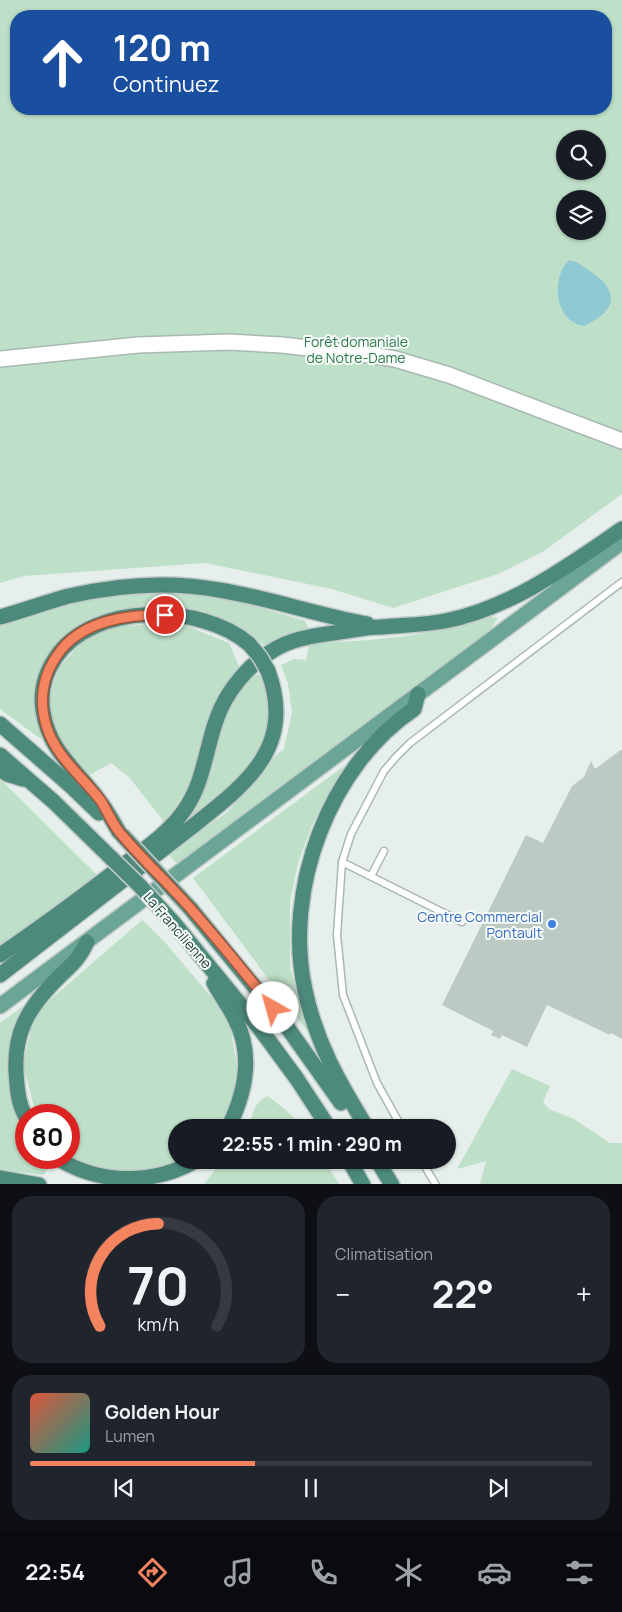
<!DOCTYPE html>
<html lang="fr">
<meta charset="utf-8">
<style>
:root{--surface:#171b24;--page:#20242c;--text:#f1f3f6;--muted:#9ea1a6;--line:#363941;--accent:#f4845f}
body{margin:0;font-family:Manrope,sans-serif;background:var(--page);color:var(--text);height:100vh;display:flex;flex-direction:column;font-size:19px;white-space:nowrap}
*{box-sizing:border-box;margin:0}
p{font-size:16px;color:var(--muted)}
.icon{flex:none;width:28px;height:28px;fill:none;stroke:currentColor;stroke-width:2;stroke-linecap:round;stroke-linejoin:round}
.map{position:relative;height:1184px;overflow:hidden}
.panel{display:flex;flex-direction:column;gap:12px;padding:12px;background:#0d0f14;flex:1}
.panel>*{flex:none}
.banner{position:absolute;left:10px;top:10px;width:602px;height:105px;border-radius:20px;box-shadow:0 1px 4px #0004;background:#1a4fa0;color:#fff;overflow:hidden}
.tools{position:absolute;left:556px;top:130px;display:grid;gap:10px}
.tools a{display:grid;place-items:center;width:50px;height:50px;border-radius:50%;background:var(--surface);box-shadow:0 1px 4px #0004;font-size:25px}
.speed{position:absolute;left:15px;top:1104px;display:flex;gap:10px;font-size:25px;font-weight:700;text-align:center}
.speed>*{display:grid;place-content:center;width:65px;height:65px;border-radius:50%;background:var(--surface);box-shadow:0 1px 4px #0004;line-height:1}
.speed .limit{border:8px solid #d22;background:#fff;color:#111}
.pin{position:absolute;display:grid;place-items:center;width:42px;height:42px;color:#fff;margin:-21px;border:2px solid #fff;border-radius:50%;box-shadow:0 1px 5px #0007}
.me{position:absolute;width:55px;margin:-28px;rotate:322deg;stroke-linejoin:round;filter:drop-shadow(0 0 4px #0008)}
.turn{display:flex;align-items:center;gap:18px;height:105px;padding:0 20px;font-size:22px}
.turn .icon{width:65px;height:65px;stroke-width:2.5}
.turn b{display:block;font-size:35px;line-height:42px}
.big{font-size:38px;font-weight:700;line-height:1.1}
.panel .widget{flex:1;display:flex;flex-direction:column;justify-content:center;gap:8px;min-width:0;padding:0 18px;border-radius:20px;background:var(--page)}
.panel .dial{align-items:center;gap:0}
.dial svg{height:130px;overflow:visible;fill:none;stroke:var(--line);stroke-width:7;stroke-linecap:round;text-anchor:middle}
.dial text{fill:var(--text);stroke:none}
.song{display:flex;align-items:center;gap:15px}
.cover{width:60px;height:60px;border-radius:8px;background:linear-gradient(135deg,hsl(10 70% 55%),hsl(170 70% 35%))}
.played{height:5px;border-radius:2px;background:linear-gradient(90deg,var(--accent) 40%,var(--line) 40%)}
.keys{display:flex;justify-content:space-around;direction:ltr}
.heat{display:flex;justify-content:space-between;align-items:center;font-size:28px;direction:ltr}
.panel .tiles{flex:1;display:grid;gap:12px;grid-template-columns:1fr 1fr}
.widget:last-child{grid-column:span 2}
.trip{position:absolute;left:168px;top:1119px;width:288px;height:50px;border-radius:25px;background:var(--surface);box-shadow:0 1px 4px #0004;font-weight:700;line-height:50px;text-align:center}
.menu{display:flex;height:80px;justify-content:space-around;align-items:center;background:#090b0e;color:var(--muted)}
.menu .icon{width:35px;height:35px}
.menu .current{color:var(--accent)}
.menu b{font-size:22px;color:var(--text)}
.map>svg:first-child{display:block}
.green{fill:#bfe0c8;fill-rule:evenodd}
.water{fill:#8ec9d4}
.building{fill:#bbcac4}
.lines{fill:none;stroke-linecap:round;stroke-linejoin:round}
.service-casing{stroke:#a8b8b2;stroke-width:9}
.tertiary-casing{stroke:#a8b8b2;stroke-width:18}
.primary-casing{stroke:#c2cac8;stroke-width:18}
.trunk-casing{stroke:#c2cac8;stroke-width:18}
.service{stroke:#fff;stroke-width:6}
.tertiary{stroke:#fff;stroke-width:15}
.primary{stroke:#6aa596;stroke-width:15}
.trunk{stroke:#4c8a7c;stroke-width:15}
.trunk-bridge-casing{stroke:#c2cac8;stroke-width:18;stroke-linecap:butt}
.trunk-bridge{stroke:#4c8a7c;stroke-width:15}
.route-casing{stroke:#9f563e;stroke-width:12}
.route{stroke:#f4845f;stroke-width:9}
.shop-dot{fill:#3f7fe0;stroke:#f7fbf9;stroke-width:2}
.labels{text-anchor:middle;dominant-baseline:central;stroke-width:4;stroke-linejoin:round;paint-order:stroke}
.park-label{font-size:14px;fill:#2d7a4b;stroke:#f7fbf9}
.shop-label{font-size:14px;fill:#366cbe;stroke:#f7fbf9;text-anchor:end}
.street-label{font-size:14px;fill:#24423a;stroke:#f7fbf9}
</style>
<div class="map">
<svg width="622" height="1185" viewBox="0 0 622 1185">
<rect width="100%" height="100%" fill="#e6efeb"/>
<g class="green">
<path d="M0 0H622V494L544 551 498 574 393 608 332 589 205 563 24 576 0 583ZM16 16H606V109H16ZM565 139H598V171H565ZM565 199H598V231H565Z"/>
<polygon points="143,592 188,594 239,601 305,621 308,628 268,648 246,633 207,615 101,618 66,634 46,659 39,684 35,714 42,740 0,709 0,626 50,609 81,601"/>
<path d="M487 616 498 618 491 629 269 795 178 865 168 854 226 813 263 774 276 755 284 749 292 712 288 684 281 665 294 659 306 660 309 644C369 640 431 638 487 616Z"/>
<polygon points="154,624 187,626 229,643 239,666 218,694 190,784 165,823 129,777 111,763 88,776 59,739 48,704 58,669 82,642 111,627"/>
<path d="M254 674 262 676 269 701 271 725 252 769 168 839C177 829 190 819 196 807 215 770 214 720 240 688 244 683 249 679 254 674Z"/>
<polygon points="344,766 312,825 298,863 290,903 290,968 311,1036 193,878"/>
<polygon points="0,779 99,877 0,945"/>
<polygon points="142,920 163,940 228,1017 238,1069 232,1104 218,1127 176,1128 176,1160 183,1160 137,1177 105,1174 69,1156 69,1115 36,1115 23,1064 33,1021 44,1005"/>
<polygon points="25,1005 7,1055 9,1093 18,1120 26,1134 26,1158 43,1158 49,1165 44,1175 0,1170 0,1023"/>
<polygon points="512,1069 550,1086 543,1102 549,1109 574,1119 610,1143 622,1143 622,1184 480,1184 486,1161 457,1169"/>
<path d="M268 1096 287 1111 302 1127H250C252 1114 254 1102 268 1096Z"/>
<polygon points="223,1160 324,1160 339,1184 204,1184"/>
</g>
<path class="water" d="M569 260C579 261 584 268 593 273 622 294 614 312 584 326 555 322 550 279 569 260Z"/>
<polygon class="building" points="622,749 622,1039 611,1033 610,1035 547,1005 527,1047 502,1035 500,1039 491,1035 493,1031 442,1005 526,835 543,843 572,786 584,777 591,761 595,769"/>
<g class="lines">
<g class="service-casing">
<g id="service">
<polyline points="342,862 462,922"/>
<polyline points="371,876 384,851"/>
<polyline points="402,1128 377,1083 343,995 337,935 342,862 351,834 384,771 396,757 410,743 622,582"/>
<polyline points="421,1160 436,1185"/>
</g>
</g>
<g class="tertiary-casing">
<polyline id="tertiary" points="0,359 138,345 229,342 282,345 370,355 395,359 449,375 622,441"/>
</g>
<g class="primary-casing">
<polyline id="primary" points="0,1006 622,542"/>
</g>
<g class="trunk-casing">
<g id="trunk">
<path d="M0 617C23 611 46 602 69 596 117 585 170 581 219 590 269 598 317 615 367 624"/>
<polyline points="0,724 71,786 99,813"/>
<polyline points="0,755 54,802 102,849"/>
<polyline points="0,769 7,774 23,779"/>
<path d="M119 832C113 822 108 812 101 803 80 772 49 753 43 711 40 692 45 673 56 657 93 602 202 603 249 644"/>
<polyline points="190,908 282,1020 341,1103"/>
<polyline points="173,922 261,1030 297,1079 329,1128"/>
<path d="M0 955C40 928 79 899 117 870 140 852 166 836 183 812 204 784 205 750 217 718 226 692 248 665 272 651 290 639 312 636 333 633 349 631 365 627 381 627 403 625 424 625 445 621 511 608 568 566 622 529"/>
<path d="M0 975 193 826C246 784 296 747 268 671"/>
<path d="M214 983C220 995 228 1005 234 1017 254 1053 246 1092 228 1128"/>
<path d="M26 1117C18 1104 17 1088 16 1072 14 1034 27 1010 53 983 68 967 78 962 87 942"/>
<path d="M367 1128C339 1082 316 1043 305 990 283 890 329 766 414 709L418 694"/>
<path d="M57 1158C100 1185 154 1185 197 1160"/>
<polyline points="349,1160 363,1185"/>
<polyline points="377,1160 392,1185"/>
<polyline points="0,1178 39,1185"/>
</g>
</g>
<use href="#service" class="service"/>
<use href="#tertiary" class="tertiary"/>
<use href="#primary" class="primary"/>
<use href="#trunk" class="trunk"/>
<g class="trunk-bridge-casing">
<g id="trunk-bridge">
<polyline points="249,644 260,657 268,671"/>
<polyline points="122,835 190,908"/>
<polyline points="102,849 140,886 173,922"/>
</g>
</g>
<use href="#trunk-bridge" class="trunk-bridge"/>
</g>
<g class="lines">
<g class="route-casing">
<path id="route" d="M165 615C130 614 85 620 61 650 43 673 38 700 47 728 57 758 83 777 101 801 108 812 112 824 121 834 143 860 168 883 191 909 219 941 246 974 273 1008"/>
</g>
<use href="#route" class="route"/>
</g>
<circle class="shop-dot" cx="552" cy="924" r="5"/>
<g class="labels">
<g class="park-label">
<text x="356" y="341">Forêt domaniale<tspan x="356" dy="16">de Notre-Dame</tspan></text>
</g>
<g class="shop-label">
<text x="542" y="916">Centre Commercial<tspan x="542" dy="16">Pontault</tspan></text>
</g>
<g class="street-label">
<text transform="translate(178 930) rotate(49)">La Francilienne</text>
</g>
</g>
</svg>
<div class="tools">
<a><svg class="icon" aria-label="search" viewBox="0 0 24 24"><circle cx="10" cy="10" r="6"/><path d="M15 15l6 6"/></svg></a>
<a><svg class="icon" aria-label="layers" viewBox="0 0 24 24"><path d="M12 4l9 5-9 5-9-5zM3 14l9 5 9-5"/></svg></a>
</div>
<div class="speed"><div class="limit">80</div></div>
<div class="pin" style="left:165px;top:615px;background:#d93025"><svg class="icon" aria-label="arrive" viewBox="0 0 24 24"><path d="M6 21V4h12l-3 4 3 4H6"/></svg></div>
<svg class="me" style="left:273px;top:1008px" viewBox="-20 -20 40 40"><circle r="19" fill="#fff"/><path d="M0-13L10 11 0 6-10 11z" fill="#f4845f"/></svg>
<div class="trip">22:55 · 1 min · 290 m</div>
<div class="banner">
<div class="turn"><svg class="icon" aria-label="ahead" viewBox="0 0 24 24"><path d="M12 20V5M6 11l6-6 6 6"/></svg><div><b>120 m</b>Continuez</div></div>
</div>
</div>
<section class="panel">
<div class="tiles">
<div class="widget dial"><svg viewBox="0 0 100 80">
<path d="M14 69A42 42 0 1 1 86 69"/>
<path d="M14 69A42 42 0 0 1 50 6" stroke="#f4845f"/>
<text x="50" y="56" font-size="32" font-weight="700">70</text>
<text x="50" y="72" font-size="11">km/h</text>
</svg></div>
<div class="widget"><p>Climatisation</p>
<div class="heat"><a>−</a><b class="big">22°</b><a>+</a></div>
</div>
<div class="widget">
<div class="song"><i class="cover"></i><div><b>Golden Hour</b><p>Lumen</p></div></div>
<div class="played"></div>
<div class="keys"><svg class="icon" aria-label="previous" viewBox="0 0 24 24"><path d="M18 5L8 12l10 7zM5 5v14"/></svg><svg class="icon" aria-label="pause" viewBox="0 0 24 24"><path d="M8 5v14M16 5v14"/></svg><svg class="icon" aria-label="next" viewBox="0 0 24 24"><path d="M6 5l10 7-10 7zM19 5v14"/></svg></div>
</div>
</div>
</section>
<nav class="menu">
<b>22:54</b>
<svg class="icon current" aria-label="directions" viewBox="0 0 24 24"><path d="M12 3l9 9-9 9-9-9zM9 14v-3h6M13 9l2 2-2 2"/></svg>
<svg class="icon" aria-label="music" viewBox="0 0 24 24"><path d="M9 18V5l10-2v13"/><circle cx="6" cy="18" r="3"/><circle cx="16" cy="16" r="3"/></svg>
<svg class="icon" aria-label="phone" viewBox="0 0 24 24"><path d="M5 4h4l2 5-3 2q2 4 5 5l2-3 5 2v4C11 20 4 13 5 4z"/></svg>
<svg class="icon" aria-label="climate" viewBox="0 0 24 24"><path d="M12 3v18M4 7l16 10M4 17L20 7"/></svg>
<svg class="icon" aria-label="car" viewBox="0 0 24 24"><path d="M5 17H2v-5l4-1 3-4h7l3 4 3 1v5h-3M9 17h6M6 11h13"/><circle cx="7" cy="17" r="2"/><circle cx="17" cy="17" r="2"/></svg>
<svg class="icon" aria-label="filters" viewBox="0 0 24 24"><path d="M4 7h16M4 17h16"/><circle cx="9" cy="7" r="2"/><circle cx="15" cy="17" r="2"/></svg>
</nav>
